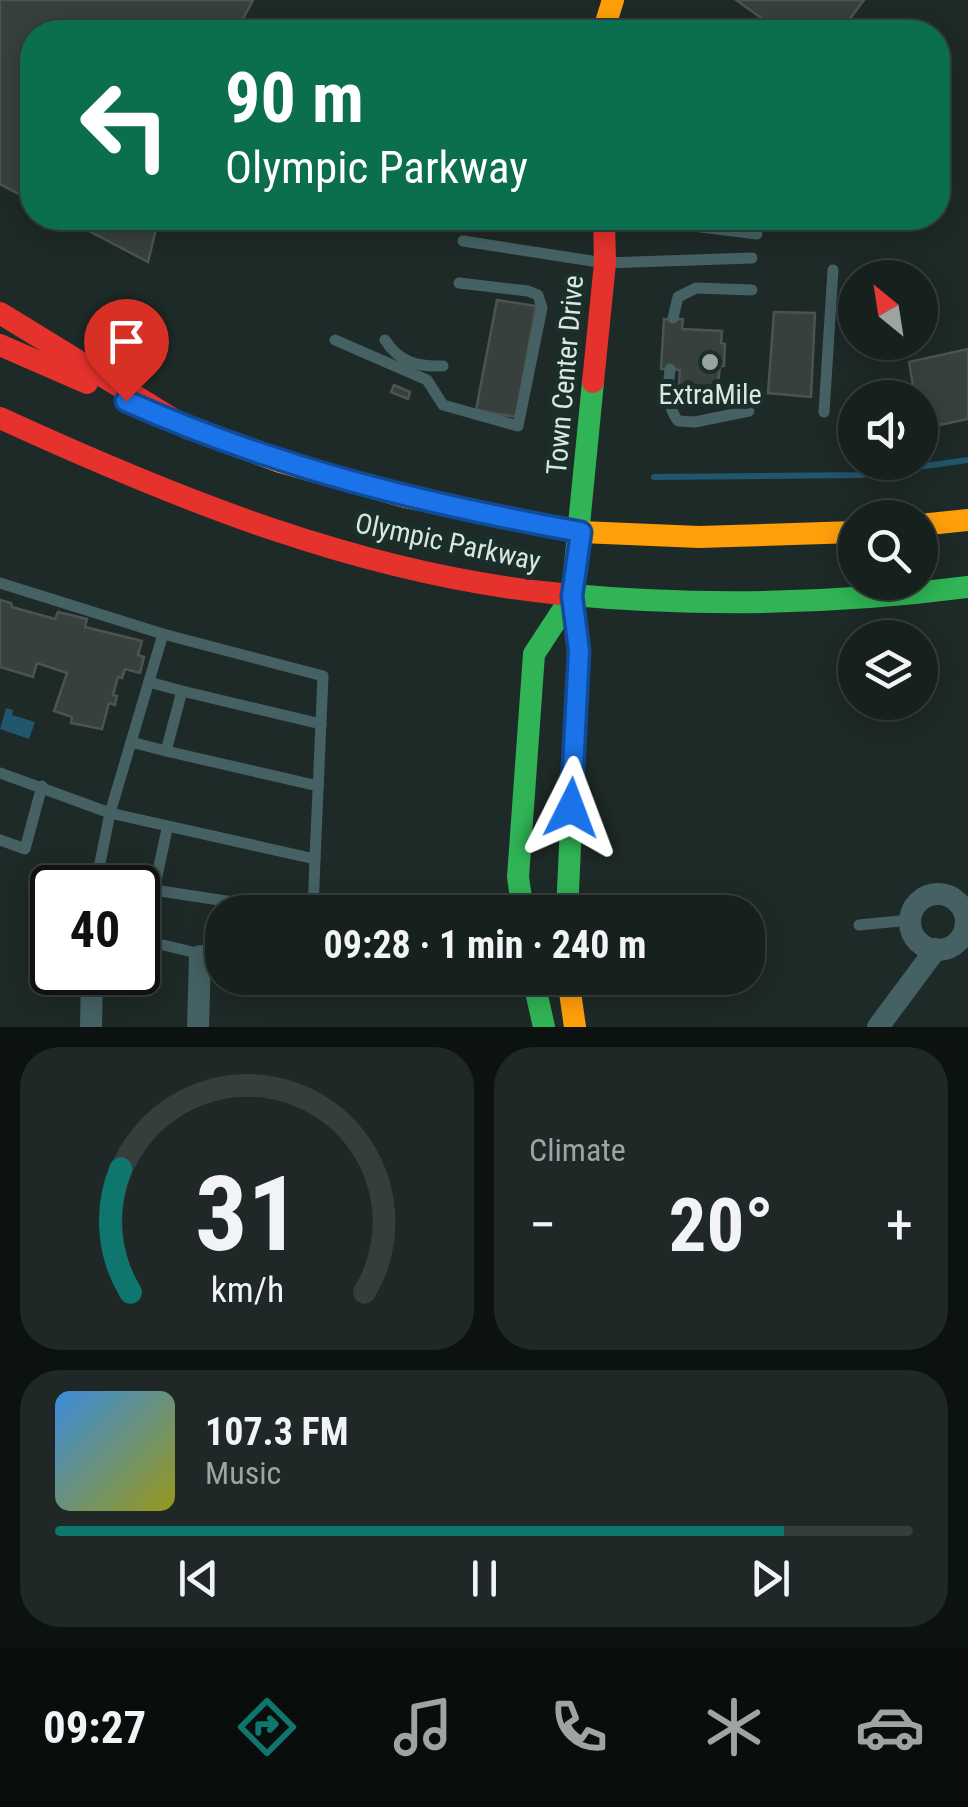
<!DOCTYPE html>
<meta charset="utf-8">
<style>
:root{--surface:#16201d;--page:#1f2826;--text:#f1f3f6;--muted:#9ea3a4;--line:#353e3b;--accent:#0f766e}
body{margin:0;font-family:"Roboto Condensed",sans-serif;background:var(--page);color:var(--text);height:100vh;display:flex;flex-direction:column;font-size:38px;white-space:nowrap}
*{box-sizing:border-box;margin:0}
p{font-size:32px;color:var(--muted)}
.icon{flex:none;width:55px;height:55px;fill:none;stroke:currentColor;stroke-width:2;stroke-linecap:round;stroke-linejoin:round}
.map{position:relative;height:1027px;overflow:hidden}
.details{display:flex;flex-direction:column;gap:20px;padding:20px;background:#0c1210;flex:1}
.details>*{flex:none}
.banner{position:absolute;left:20px;top:20px;width:930px;height:210px;border-radius:40px;box-shadow:0 5px 25px #0003,0 0 0 2px var(--line);background:#0b6e4f;color:#fff;overflow:hidden}
.needle{width:65px;rotate:330deg}
.controls{position:absolute;left:838px;top:260px;display:grid;gap:20px}
.controls a{display:grid;place-items:center;width:100px;height:100px;border-radius:50%;background:var(--surface);box-shadow:0 5px 25px #0003,0 0 0 2px var(--line);font-size:50px}
.speed{position:absolute;left:30px;top:865px;display:flex;gap:20px;font-size:50px;font-weight:700;text-align:center}
.speed>*{display:grid;place-content:center;width:130px;height:130px;border-radius:50%;background:var(--surface);box-shadow:0 5px 25px #0003,0 0 0 2px var(--line);line-height:1}
.speed .limit{border:5px solid #111;border-radius:15px;background:#fff;color:#111}
.pin{position:absolute;display:grid;place-items:center;width:85px;height:85px;color:#fff;margin:-102px -42px;border-radius:50% 50% 50% 0;rotate:-45deg;box-shadow:0 0 10px #0007}
.pin .icon{rotate:45deg}
.me{position:absolute;width:110px;margin:-55px;rotate:3deg;stroke-linejoin:round;filter:drop-shadow(0 0 8px #0008)}
.turn{display:flex;align-items:center;gap:35px;height:210px;padding:0 40px;font-size:45px}
.turn .icon{width:130px;height:130px;stroke-width:2.5}
.turn b{display:block;font-size:70px;line-height:85px}
.big{font-size:75px;font-weight:700;line-height:1.1}
.details .tile{flex:1;display:flex;flex-direction:column;justify-content:center;gap:15px;min-width:0;padding:0 35px;border-radius:40px;background:var(--page)}
.details .dial{align-items:center;gap:0}
.dial svg{height:260px;overflow:visible;fill:none;stroke:var(--line);stroke-width:7;stroke-linecap:round;text-anchor:middle}
.dial text{fill:var(--text);stroke:none}
.song{display:flex;align-items:center;gap:30px}
.cover{width:120px;height:120px;border-radius:15px;background:linear-gradient(135deg,hsl(210 70% 55%),hsl(60 70% 35%))}
.played{height:10px;border-radius:5px;background:linear-gradient(90deg,var(--accent) 85%,var(--line) 85%)}
.keys{display:flex;justify-content:space-around;direction:ltr}
.heat{display:flex;justify-content:space-between;align-items:center;font-size:55px;direction:ltr}
.details .tiles{flex:1;display:grid;gap:20px;grid-template-columns:1fr 1fr}
.tile:last-child{grid-column:span 2}
.trip{position:absolute;left:205px;top:895px;width:560px;height:100px;border-radius:40px;background:var(--surface);box-shadow:0 5px 25px #0003,0 0 0 2px var(--line);font-weight:700;line-height:100px;text-align:center}
.tabs{display:flex;height:160px;justify-content:space-around;align-items:center;background:#090d0c;color:var(--muted)}
.tabs .icon{width:70px;height:70px}
.tabs .current{color:var(--accent)}
.tabs b{font-size:45px;color:var(--text)}
.map>svg:first-child{display:block}
.water{fill:#22556e}
.lines{fill:none;stroke-linecap:round;stroke-linejoin:round}
.stream{stroke:#22556e;stroke-width:6}
.building{fill:#37403c;stroke:#4b5450;stroke-width:2.5}
.lane{stroke:#456164;stroke-width:11}
.street{stroke:#456164;stroke-width:22}
.fast{stroke:#30b455;stroke-width:22}
.slow{stroke:#ff9f0a;stroke-width:22}
.jam{stroke:#e5322d;stroke-width:22}
.route-casing{stroke:#114b97;stroke-width:25}
.route{stroke:#1a73e8;stroke-width:18}
.poi-dot{fill:#98a4a1;stroke:#1a2e2a;stroke-width:4}
.labels{text-anchor:middle;dominant-baseline:central;stroke-width:10;stroke-linejoin:round;paint-order:stroke}
.street-label{font-size:28px;fill:#dae6e3;stroke:#1a2e2a}
.poi-label{font-size:28px;fill:#dae6e3;stroke:#1a2e2a}
</style>
<div class="map">
<svg width="968" height="1027" viewBox="0 0 968 1027">
<rect width="100%" height="100%" fill="#1e2a27"/>
<polygon class="water" points="6,708 13,710 12,715 35,722 29,739 0,729"/>
<g class="lines">
<polyline class="stream" points="654,477 860,475 968,460"/>
</g>
<g class="building">
<polygon points="0,0 253,0 236,32 32,32 32,201 0,184"/>
<polygon points="736,0 864,0 840,32 781,32"/>
<polygon points="64,218 143,218 157,225 148,262"/>
<polygon points="497,300 536,306 516,417 476,410"/>
<polygon points="774,312 815,313 811,397 768,393"/>
<polygon points="664,319 683,319 682,329 722,331 721,343 725,344 724,366 720,366 716,398 678,397 680,370 661,369"/>
<polygon points="968,349 968,419 921,429 920,398 915,398 909,362"/>
<polygon points="394,385 410,392 408,399 391,392"/>
<polygon points="0,600 11,603 12,607 55,619 58,612 87,619 85,627 142,641 138,655 144,657 140,673 125,669 122,678 118,677 113,695 117,696 115,705 109,703 102,729 71,723 72,717 54,711 67,673 37,663 33,677 0,667"/>
</g>
<g class="lines">
<g class="lane">
<polyline points="654,218 661,222 757,234"/>
<polyline points="463,241 605,263 752,258"/>
<polyline points="673,318 678,297 696,288 752,290"/>
<polyline points="335,340 427,380 443,405 518,426 542,308 538,295 528,291 459,283"/>
<path d="M385 340C399 362 417 367 443 366"/>
<path d="M670 369C668 388 666 405 678 421L695 422 749 411"/>
<polyline points="824,412 833,270"/>
<polyline points="0,583 163,634 110,813 95,888"/>
<polyline points="149,682 182,691"/>
<polyline points="131,742 166,751"/>
<polyline points="0,773 110,813 315,859 323,676 163,634"/>
<polyline points="318,786 166,751 182,691 321,724"/>
<polyline points="167,829 154,890 298,912"/>
<polyline points="0,840 25,849 42,786"/>
<polyline points="313,912 315,859"/>
<polyline points="859,925 910,920"/>
<polyline points="138,939 222,959"/>
</g>
<g class="street">
<circle cx="938" cy="922" r="28"/>
<polyline points="91,1027 92,972"/>
<polyline points="198,1027 200,956"/>
<polyline points="878,1027 936,949"/>
</g>
<g class="fast">
<path d="M561 594C699 607 831 605 968 587"/>
<polyline points="523,912 518,877 534,654 572,596"/>
<polyline points="567,912 579,651 572,596 593,382"/>
<polyline points="533,978 544,1027"/>
</g>
<g class="slow">
<polyline points="603,32 613,0"/>
<polyline points="164,418 280,462 405,497 581,532 699,537 855,532"/>
<polyline points="920,525 968,520"/>
<polyline points="568,978 575,1027"/>
</g>
<g class="jam">
<polyline points="0,313 189,429"/>
<polyline points="0,345 87,383"/>
<polyline points="593,382 605,263 604,218"/>
<path d="M0 418C179 500 364 575 561 594"/>
</g>
</g>
<g class="lines">
<g class="route-casing">
<path id="route" d="M126 401C277 468 420 503 581 532L572 596 579 651 571 808"/>
</g>
<use href="#route" class="route"/>
</g>
<circle class="poi-dot" cx="710" cy="362" r="10"/>
<g class="labels">
<g class="street-label">
<text transform="translate(565 375) rotate(-85)">Town Center Drive</text>
<text transform="translate(448 542) rotate(12)">Olympic Parkway</text>
</g>
<g class="poi-label">
<text x="710" y="394">ExtraMile</text>
</g>
</g>
</svg>
<div class="controls">
<a><svg class="needle" viewBox="-14 -14 28 28"><path d="M0-13l5 13h-10z" fill="#e53935"/><path d="M0 13l5-13h-10z" fill="#9ea3a4"/></svg></a>
<a><svg class="icon" aria-label="sound" viewBox="0 0 24 24"><path d="M4 9h4l5-4v14l-5-4H4zM17 9q2 3 0 6"/></svg></a>
<a><svg class="icon" aria-label="search" viewBox="0 0 24 24"><circle cx="10" cy="10" r="6"/><path d="M15 15l6 6"/></svg></a>
<a><svg class="icon" aria-label="layers" viewBox="0 0 24 24"><path d="M12 4l9 5-9 5-9-5zM3 14l9 5 9-5"/></svg></a>
</div>
<div class="speed"><div class="limit">40</div></div>
<div class="pin" style="left:126px;top:401px;background:#d93025"><svg class="icon" aria-label="arrive" viewBox="0 0 24 24"><path d="M6 21V4h12l-3 4 3 4H6"/></svg></div>
<svg class="me" style="left:571px;top:808px" viewBox="-20 -20 40 40"><path d="M0-17L14 15 0 8-14 15z" fill="#1a73e8" stroke="#fff" stroke-width="4"/></svg>
<div class="trip">09:28 · 1 min · 240 m</div>
<div class="banner">
<div class="turn"><svg class="icon" aria-label="left" viewBox="0 0 24 24"><path d="M17 20v-9H6M10 6l-5 5 5 5"/></svg><div><b>90 m</b>Olympic Parkway</div></div>
</div>
</div>
<section class="details">
<div class="tiles">
<div class="tile dial"><svg viewBox="0 0 100 80">
<path d="M14 69A42 42 0 1 1 86 69"/>
<path d="M14 69A42 42 0 0 1 11 31" stroke="#0f766e"/>
<text x="50" y="56" font-size="32" font-weight="700">31</text>
<text x="50" y="72" font-size="11">km/h</text>
</svg></div>
<div class="tile"><p>Climate</p>
<div class="heat"><a>−</a><b class="big">20°</b><a>+</a></div>
</div>
<div class="tile">
<div class="song"><i class="cover"></i><div><b>107.3 FM</b><p>Music</p></div></div>
<div class="played"></div>
<div class="keys"><svg class="icon" aria-label="previous" viewBox="0 0 24 24"><path d="M18 5L8 12l10 7zM5 5v14"/></svg><svg class="icon" aria-label="pause" viewBox="0 0 24 24"><path d="M8 5v14M16 5v14"/></svg><svg class="icon" aria-label="next" viewBox="0 0 24 24"><path d="M6 5l10 7-10 7zM19 5v14"/></svg></div>
</div>
</div>
</section>
<nav class="tabs">
<b>09:27</b>
<svg class="icon current" aria-label="directions" viewBox="0 0 24 24"><path d="M12 3l9 9-9 9-9-9zM9 14v-3h6M13 9l2 2-2 2"/></svg>
<svg class="icon" aria-label="music" viewBox="0 0 24 24"><path d="M9 18V5l10-2v13"/><circle cx="6" cy="18" r="3"/><circle cx="16" cy="16" r="3"/></svg>
<svg class="icon" aria-label="phone" viewBox="0 0 24 24"><path d="M5 4h4l2 5-3 2q2 4 5 5l2-3 5 2v4C11 20 4 13 5 4z"/></svg>
<svg class="icon" aria-label="climate" viewBox="0 0 24 24"><path d="M12 3v18M4 7l16 10M4 17L20 7"/></svg>
<svg class="icon" aria-label="car" viewBox="0 0 24 24"><path d="M5 17H2v-5l4-1 3-4h7l3 4 3 1v5h-3M9 17h6M6 11h13"/><circle cx="7" cy="17" r="2"/><circle cx="17" cy="17" r="2"/></svg>
</nav>
